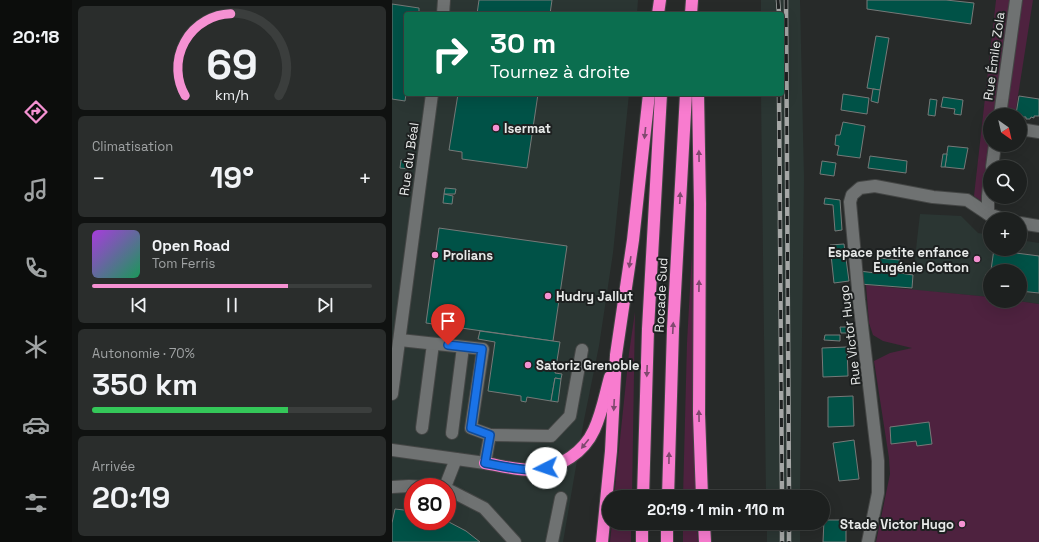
<!DOCTYPE html>
<html lang="fr">
<meta charset="utf-8">
<style>
:root{--surface:#1d201f;--page:#2a2d2c;--text:#f1f3f6;--muted:#a0a3a4;--line:#3b3e3d;--accent:#f591d2}
body{margin:0;font-family:"Space Grotesk",sans-serif;background:var(--page);color:var(--text);height:100vh;display:flex;flex-direction:column;font-size:15px;white-space:nowrap}
*{box-sizing:border-box;margin:0}
p{font-size:13px;color:var(--muted)}
.icon{flex:none;width:22px;height:22px;fill:none;stroke:currentColor;stroke-width:2;stroke-linecap:round;stroke-linejoin:round}
.map{position:relative;flex:1;overflow:hidden}
.details{display:flex;flex-direction:column;gap:6px;padding:6px;background:#101211;width:320px}
.details>*{flex:none}
.hud{position:absolute;left:12px;top:12px;width:380px;height:84px;border-radius:4px;box-shadow:0 4px 16px #0002,0 0 0 1px var(--line);background:#0b6e4f;color:#fff;overflow:hidden}
.needle{width:26px;rotate:146deg}
.fabs{position:absolute;left:591px;top:108px;display:grid;gap:8px}
.fabs a{display:grid;place-items:center;width:44px;height:44px;border-radius:50%;background:var(--surface);box-shadow:0 4px 16px #0002,0 0 0 1px var(--line);font-size:20px}
.speed{position:absolute;left:12px;top:478px;display:flex;gap:8px;font-size:20px;font-weight:700;text-align:center}
.speed>*{display:grid;place-content:center;width:52px;height:52px;border-radius:50%;background:var(--surface);box-shadow:0 4px 16px #0002,0 0 0 1px var(--line);line-height:1}
.speed .limit{border:6px solid #d22;background:#fff;color:#111}
.pin{position:absolute;display:grid;place-items:center;width:34px;height:34px;color:#fff;margin:-41px -17px;border-radius:50% 50% 50% 0;rotate:-45deg;box-shadow:0 0 4px #0007}
.pin .icon{rotate:45deg}
.me{position:absolute;width:44px;margin:-22px;rotate:266deg;stroke-linejoin:round;filter:drop-shadow(0 0 3px #0008)}
.turn{display:flex;align-items:center;gap:14px;height:84px;padding:0 20px;font-size:18px}
.turn .icon{width:52px;height:52px;stroke-width:2.5}
.turn b{display:block;font-size:28px;line-height:34px}
.big{font-size:30px;font-weight:700;line-height:1.1}
.details .tile{flex:1;display:flex;flex-direction:column;justify-content:center;gap:6px;min-width:0;padding:0 14px;border-radius:6px;background:var(--page)}
.details .dial{align-items:center;gap:0}
.dial svg{height:104px;overflow:visible;fill:none;stroke:var(--line);stroke-width:7;stroke-linecap:round;text-anchor:middle}
.dial text{fill:var(--text);stroke:none}
.song{display:flex;align-items:center;gap:12px}
.cover{width:48px;height:48px;border-radius:6px;background:linear-gradient(135deg,hsl(280 70% 55%),hsl(150 70% 35%))}
.played{height:4px;border-radius:2px;background:linear-gradient(90deg,var(--accent) 70%,var(--line) 70%)}
.keys{display:flex;justify-content:space-around;direction:ltr}
.heat{display:flex;justify-content:space-between;align-items:center;font-size:22px;direction:ltr}
.charge{height:6px;border-radius:3px;background:linear-gradient(90deg,#34c759 70%,var(--line) 0)}
.trip{position:absolute;left:210px;top:490px;width:228px;height:40px;border-radius:20px;background:var(--surface);box-shadow:0 4px 16px #0002,0 0 0 1px var(--line);font-weight:700;line-height:40px;text-align:center}
main{display:flex;flex:1;min-height:0}
.dock{display:flex;flex-direction:column;width:72px;justify-content:space-around;align-items:center;background:#0c0d0c;color:var(--muted)}
.dock .icon{width:28px;height:28px}
.dock .current{color:var(--accent)}
.dock b{font-size:18px;color:var(--text)}
.map>svg:first-child{display:block}
.built{fill:#2b3633;fill-rule:evenodd}
.green{fill:#4e223f}
.building{fill:#005247;stroke:#767978}
.lines{fill:none;stroke-linecap:round;stroke-linejoin:round}
.minor-casing{stroke:#444645;stroke-width:14}
.highway-casing{stroke:#444645;stroke-width:14}
.minor{stroke:#6f7272;stroke-width:12}
.highway{stroke:#f87ccf;stroke-width:12}
.rail-casing{stroke:#a5a7a6;stroke-width:4.5}
.rail{stroke:#1d2020;stroke-width:3;stroke-dasharray:9;stroke-linecap:butt}
.oneway{fill:#80496f}
.route-casing{stroke:#114b97;stroke-width:10}
.route{stroke:#1a73e8;stroke-width:7}
.poi-dot{fill:#f591d2;stroke:#1d2020;stroke-width:1.5}
.labels{text-anchor:middle;dominant-baseline:central;stroke-width:4;stroke-linejoin:round;paint-order:stroke}
.street-label{font-size:13px;fill:#e7e9e8;stroke:#1d2020}
.poi-label{font-size:13px;font-weight:bold;fill:#e7e9e8;stroke:#1d2020;text-anchor:start}
</style>
<main>
<nav class="dock">
<b>20:18</b>
<svg class="icon current" aria-label="directions" viewBox="0 0 24 24"><path d="M12 3l9 9-9 9-9-9zM9 14v-3h6M13 9l2 2-2 2"/></svg>
<svg class="icon" aria-label="music" viewBox="0 0 24 24"><path d="M9 18V5l10-2v13"/><circle cx="6" cy="18" r="3"/><circle cx="16" cy="16" r="3"/></svg>
<svg class="icon" aria-label="phone" viewBox="0 0 24 24"><path d="M5 4h4l2 5-3 2q2 4 5 5l2-3 5 2v4C11 20 4 13 5 4z"/></svg>
<svg class="icon" aria-label="climate" viewBox="0 0 24 24"><path d="M12 3v18M4 7l16 10M4 17L20 7"/></svg>
<svg class="icon" aria-label="car" viewBox="0 0 24 24"><path d="M5 17H2v-5l4-1 3-4h7l3 4 3 1v5h-3M9 17h6M6 11h13"/><circle cx="7" cy="17" r="2"/><circle cx="17" cy="17" r="2"/></svg>
<svg class="icon" aria-label="filters" viewBox="0 0 24 24"><path d="M4 7h16M4 17h16"/><circle cx="9" cy="7" r="2"/><circle cx="15" cy="17" r="2"/></svg>
</nav>
<section class="details">
<div class="tile dial"><svg viewBox="0 0 100 80">
<path d="M14 69A42 42 0 1 1 86 69"/>
<path d="M14 69A42 42 0 0 1 49 6" stroke="#f591d2"/>
<text x="50" y="56" font-size="32" font-weight="700">69</text>
<text x="50" y="72" font-size="11">km/h</text>
</svg></div>
<div class="tile"><p>Climatisation</p>
<div class="heat"><a>−</a><b class="big">19°</b><a>+</a></div>
</div>
<div class="tile">
<div class="song"><i class="cover"></i><div><b>Open Road</b><p>Tom Ferris</p></div></div>
<div class="played"></div>
<div class="keys"><svg class="icon" aria-label="previous" viewBox="0 0 24 24"><path d="M18 5L8 12l10 7zM5 5v14"/></svg><svg class="icon" aria-label="pause" viewBox="0 0 24 24"><path d="M8 5v14M16 5v14"/></svg><svg class="icon" aria-label="next" viewBox="0 0 24 24"><path d="M6 5l10 7-10 7zM19 5v14"/></svg></div>
</div>
<div class="tile"><p>Autonomie · 70%</p><b class="big">350 km</b><div class="charge"></div></div>
<div class="tile"><p>Arrivée</p><b class="big">20:19</b></div>
</section>
<div class="map">
<svg width="647" height="542" viewBox="0 0 647 542">
<rect width="100%" height="100%" fill="#272a29"/>
<g class="built">
<path d="M0 0H246L245 14H14V94H237L221 253 207 346 192 420 171 542H0ZM21 487H55V521H21Z"/>
<polygon points="369,0 408,0 412,178 408,497 374,497 369,94 390,94 390,14 369,14"/>
<polygon points="528,214 569,216 586,233 598,235 598,249 628,249 628,240 647,243 647,304 626,301 628,301 628,271 598,271 598,297 520,290 525,240"/>
<rect x="375" y="523" width="33" height="19"/>
</g>
<g class="green">
<polygon points="604,0 621,0 605,115 598,115 598,145 601,145 592,203 582,196"/>
<polygon points="627,0 641,0 623,115 612,115"/>
<polygon points="300,252 304,497 291,497 295,343"/>
<polygon points="474,285 598,297 598,301 626,301 647,304 647,542 484,542 498,474 497,458 482,361 498,353 520,348 491,341 481,335 477,323"/>
<polygon points="243,312 240,497 222,497 237,353"/>
<polygon points="220,523 239,523 239,542 218,542"/>
<polygon points="291,523 304,523 306,542 291,542"/>
</g>
<g class="building">
<polygon points="87,0 160,0 158,14 85,14"/>
<polygon points="475,0 554,0 582,3 579,24 475,9"/>
<polygon points="0,4 27,8 27,14 14,14 14,94 13,101 0,99"/>
<polygon points="484,36 497,38 488,90 475,88"/>
<polygon points="481,89 488,90 486,103 479,101"/>
<polygon points="66,94 146,94 135,168 70,159 70,152 57,150"/>
<polygon points="451,94 477,98 475,114 449,110"/>
<polygon points="627,96 647,99 647,116 642,116 642,118 639,117 638,119 634,119 634,117 630,117 630,115 624,114"/>
<polygon points="551,97 571,100 569,115 562,114 563,109 549,107"/>
<polygon points="538,99 545,100 543,116 536,115"/>
<polygon points="451,122 473,126 468,158 445,155 447,146 443,145 444,135 448,135"/>
<polygon points="556,146 576,148 572,169 553,167"/>
<polygon points="551,154 555,154 553,167 549,167"/>
<polygon points="478,156 515,161 514,173 476,168"/>
<polygon points="9,160 18,162 17,169 8,168"/>
<polygon points="430,161 444,163 442,176 428,174"/>
<polygon points="53,188 64,189 63,194 52,194"/>
<polygon points="52,194 61,196 60,204 51,203"/>
<polygon points="433,198 448,200 450,230 443,231 441,205 432,204"/>
<polygon points="47,228 175,246 161,341 34,323"/>
<polygon points="452,244 457,281 442,283 438,245"/>
<polygon points="602,249 625,249 624,253 647,256 647,293 628,291 628,271 598,271 598,290 596,290 593,286 594,274 599,270"/>
<polygon points="486,258 508,260 508,273 521,275 520,288 468,284 467,271 484,273"/>
<polygon points="448,327 459,327 460,333 449,333"/>
<polygon points="88,331 168,342 163,373 170,374 169,379 163,378 159,401 135,397 134,402 129,401 129,396 96,391 103,342 86,339"/>
<polygon points="433,335 448,335 448,341 432,340"/>
<polygon points="455,347 456,376 431,377 430,348"/>
<polygon points="163,378 169,379 166,402 159,401"/>
<polygon points="461,396 462,426 436,427 436,397"/>
<polygon points="537,422 540,444 525,446 524,441 499,444 498,427"/>
<polygon points="462,440 467,479 447,481 441,443"/>
<polygon points="3,509 21,511 21,521 55,521 74,531 88,542 0,542 0,523"/>
<polygon points="432,520 454,520 454,542 431,542"/>
</g>
<g class="lines">
<g class="minor-casing">
<g id="minor">
<polyline points="51,14 52,0"/>
<polyline points="608,115 624,0"/>
<polyline points="628,129 647,132"/>
<polyline points="600,167 603,145"/>
<polyline points="596,214 596,196 598,177"/>
<polyline points="628,223 647,226"/>
<polyline points="0,394 40,94"/>
<polyline points="30,428 41,344"/>
<polyline points="60,433 71,347"/>
<polyline points="98,435 159,436 178,416 190,350"/>
<polyline points="0,450 93,463 98,435 79,428 91,349 8,340"/>
<polyline points="0,487 17,486 36,487"/>
<polyline points="53,487 64,459"/>
<polyline points="55,489 92,508 123,542"/>
<polyline points="160,542 169,498"/>
<polyline points="476,542 486,493 486,461 467,300 458,202 460,195 468,188 483,186 541,197 575,200 596,214 611,219"/>
</g>
</g>
<g class="highway-casing">
<g id="highway">
<polyline points="266,14 268,0"/>
<polyline points="299,14 300,0"/>
<polyline points="306,94 308,204 307,414 310,497"/>
<path d="M93 463C110 466 128 471 145 470 169 467 192 452 202 430 210 413 213 395 218 377"/>
<polyline points="251,497 256,329 269,94"/>
<polyline points="276,497 281,329 294,94"/>
<polyline points="312,523 313,542"/>
<polyline points="210,542 219,451 224,355 241,240 257,94"/>
<polyline points="250,542 250,523"/>
<polyline points="275,542 275,523"/>
</g>
</g>
<use href="#minor" class="minor"/>
<use href="#highway" class="highway"/>
<g class="rail-casing">
<g id="rail">
<polyline points="386,0 387,14"/>
<polyline points="394,0 397,497"/>
<polyline points="387,94 390,497"/>
<polyline points="390,523 390,542"/>
<polyline points="397,523 397,542"/>
</g>
</g>
<use href="#rail" class="rail"/>
</g>
<defs><path id="oneway-solid" d="M-6-.8H1V-3.2L6.5 0L1 3.2V.8H-6Z"/></defs>
<g class="oneway">
<use href="#oneway-solid" transform="translate(253 133) rotate(96)"/>
<use href="#oneway-solid" transform="translate(307 156) rotate(-91)"/>
<use href="#oneway-solid" transform="translate(288 198) rotate(-87)"/>
<use href="#oneway-solid" transform="translate(238 262) rotate(99)"/>
<use href="#oneway-solid" transform="translate(307 286) rotate(-89)"/>
<use href="#oneway-solid" transform="translate(281 328) rotate(-87)"/>
<use href="#oneway-solid" transform="translate(255 371) rotate(92)"/>
<use href="#oneway-solid" transform="translate(222 405) rotate(93)"/>
<use href="#oneway-solid" transform="translate(307 416) rotate(-91)"/>
<use href="#oneway-solid" transform="translate(193 444) rotate(129)"/>
<use href="#oneway-solid" transform="translate(277 458) rotate(-89)"/>
</g>
<g class="lines">
<g class="route-casing">
<path id="route" d="M56 345 90 349 79 428 98 435 93 463C114 467 134 472 154 468"/>
</g>
<use href="#route" class="route"/>
</g>
<g class="poi-dot">
<circle cx="104" cy="128" r="4"/>
<circle cx="43" cy="255" r="4"/>
<circle cx="585" cy="259" r="4"/>
<circle cx="156" cy="296" r="4"/>
<circle cx="136" cy="365" r="4"/>
<circle cx="570" cy="524" r="4"/>
</g>
<g class="labels">
<g class="street-label">
<text transform="translate(602 56) rotate(-82)">Rue Émile Zola</text>
<text transform="translate(17 159) rotate(-82)">Rue du Béal</text>
<text transform="translate(269 295) rotate(-87)">Rocade Sud</text>
<text transform="translate(458 335) rotate(-97)">Rue Victor Hugo</text>
</g>
<g class="poi-label">
<text x="112" y="128">Isermat</text>
<text x="577" y="252" text-anchor="end">Espace petite enfance<tspan x="577" dy="15">Eugénie Cotton</tspan></text>
<text x="51" y="255">Prolians</text>
<text x="164" y="296">Hudry Jallut</text>
<text x="144" y="365">Satoriz Grenoble</text>
<text x="562" y="524" text-anchor="end">Stade Victor Hugo</text>
</g>
</g>
</svg>
<div class="fabs">
<a><svg class="needle" viewBox="-14 -14 28 28"><path d="M0-13l5 13h-10z" fill="#e53935"/><path d="M0 13l5-13h-10z" fill="#a0a3a4"/></svg></a>
<a><svg class="icon" aria-label="search" viewBox="0 0 24 24"><circle cx="10" cy="10" r="6"/><path d="M15 15l6 6"/></svg></a>
<a>+</a>
<a>−</a>
</div>
<div class="speed"><div class="limit">80</div></div>
<div class="pin" style="left:56px;top:345px;background:#d93025"><svg class="icon" aria-label="arrive" viewBox="0 0 24 24"><path d="M6 21V4h12l-3 4 3 4H6"/></svg></div>
<svg class="me" style="left:154px;top:468px" viewBox="-20 -20 40 40"><circle r="19" fill="#fff"/><path d="M0-13L10 11 0 6-10 11z" fill="#1a73e8"/></svg>
<div class="trip">20:19 · 1 min · 110 m</div>
<div class="hud">
<div class="turn"><svg class="icon" aria-label="right" viewBox="0 0 24 24"><path d="M7 20v-9h11M14 6l5 5-5 5"/></svg><div><b>30 m</b>Tournez à droite</div></div>
</div>
</div>
</main>
